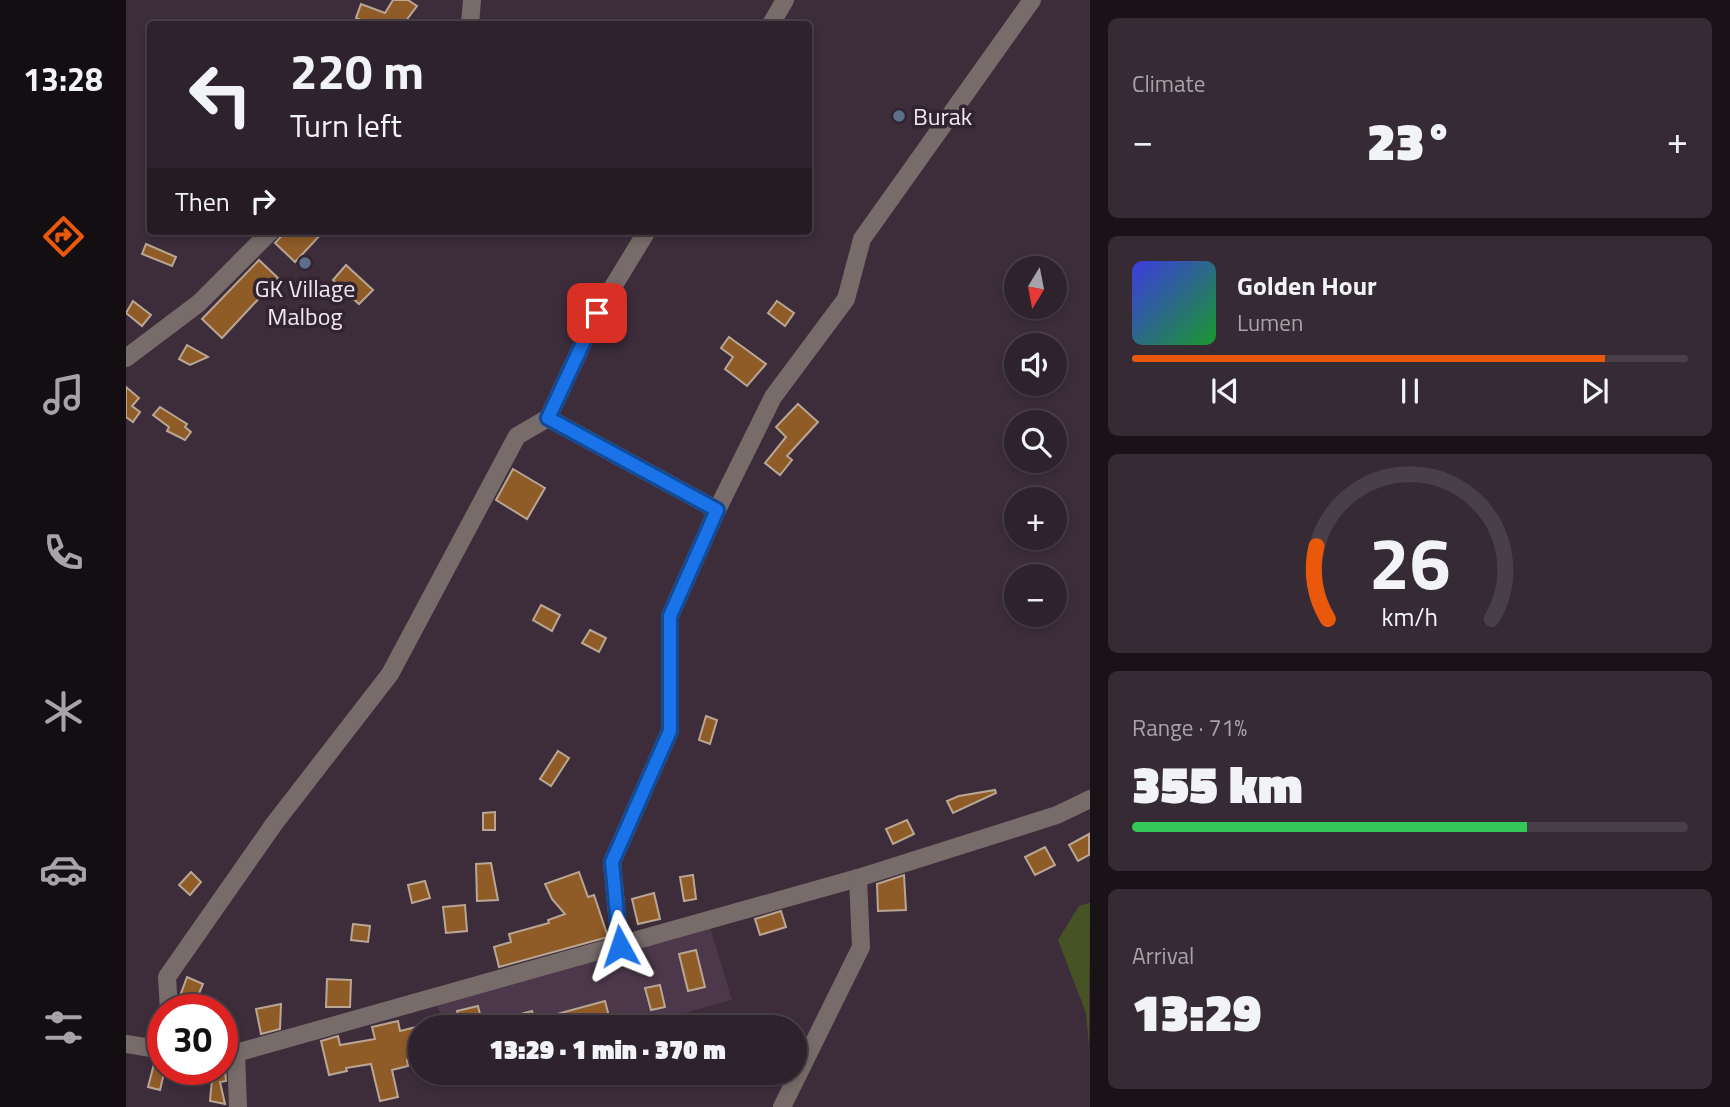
<!DOCTYPE html>
<meta charset="utf-8">
<style>
:root{--surface:#2e222c;--page:#362a34;--text:#f1f3f6;--muted:#a7a4a9;--line:#493f48;--accent:#ea580c}
body{margin:0;font-family:"Titillium Web",sans-serif;background:var(--page);color:var(--text);height:100vh;display:flex;flex-direction:column;font-size:26px;white-space:nowrap}
*{box-sizing:border-box;margin:0}
p{font-size:23px;color:var(--muted)}
.icon{flex:none;width:38px;height:38px;fill:none;stroke:currentColor;stroke-width:2;stroke-linecap:round;stroke-linejoin:round}
.map{position:relative;flex:1;overflow:hidden}
.side{display:flex;flex-direction:column;gap:18px;padding:18px;background:#191318;width:640px}
.side>*{flex:none}
.guide{position:absolute;left:21px;top:21px;width:665px;height:214px;border-radius:7px;box-shadow:0 4px 10px #0003,0 0 0 2px var(--line);background:#2e222c;color:var(--text);overflow:hidden}
.needle{width:46px;rotate:190deg}
.tools{position:absolute;left:878px;top:256px;display:grid;gap:14px}
.tools a{display:grid;place-items:center;width:63px;height:63px;border-radius:50%;background:var(--surface);box-shadow:0 4px 10px #0003,0 0 0 2px var(--line);font-size:35px}
.speed{position:absolute;left:21px;top:994px;display:flex;gap:14px;font-size:35px;font-weight:700;text-align:center}
.speed>*{display:grid;place-content:center;width:91px;height:91px;border-radius:50%;background:var(--surface);box-shadow:0 4px 10px #0003,0 0 0 2px var(--line);line-height:1}
.speed .limit{border:10px solid #d22;background:#fff;color:#111}
.pin{position:absolute;display:grid;place-items:center;width:60px;height:60px;color:#fff;margin:-30px;border-radius:14px;box-shadow:0 4px 10px #0006}
.me{position:absolute;width:77px;margin:-38px;rotate:355deg;stroke-linejoin:round;filter:drop-shadow(0 0 5px #0008)}
.turn{display:flex;align-items:center;gap:24px;height:147px;padding:0 28px;font-size:32px}
.turn .icon{width:91px;height:91px;stroke-width:2.5}
.turn b{display:block;font-size:49px;line-height:60px}
.then{display:flex;align-items:center;height:66px;padding:0 28px;background:#0003;gap:14px;font-size:26px}
.big{font-size:52px;font-weight:800;line-height:1.1}
.side .widget{flex:1;display:flex;flex-direction:column;justify-content:center;gap:10px;min-width:0;padding:0 24px;border-radius:10px;background:var(--page)}
.side .dial{align-items:center;gap:0}
.dial svg{height:182px;overflow:visible;fill:none;stroke:var(--line);stroke-width:7;stroke-linecap:round;text-anchor:middle}
.dial text{fill:var(--text);stroke:none}
.song{display:flex;align-items:center;gap:21px}
.cover{width:84px;height:84px;border-radius:10px;background:linear-gradient(135deg,hsl(240 70% 55%),hsl(130 70% 35%))}
.played{height:7px;border-radius:4px;background:linear-gradient(90deg,var(--accent) 85%,var(--line) 85%)}
.keys{display:flex;justify-content:space-around;direction:ltr}
.heat{display:flex;justify-content:space-between;align-items:center;font-size:38px;direction:ltr}
.charge{height:10px;border-radius:5px;background:linear-gradient(90deg,#34c759 71%,var(--line) 0)}
.trip{position:absolute;left:282px;top:1015px;width:399px;height:70px;border-radius:35px;background:var(--surface);box-shadow:0 4px 10px #0003,0 0 0 2px var(--line);font-weight:800;line-height:70px;text-align:center}
main{display:flex;flex:1;min-height:0}
.menu{display:flex;flex-direction:column;width:126px;justify-content:space-around;align-items:center;background:#120e12;color:var(--muted)}
.menu .icon{width:49px;height:49px}
.menu .active{color:var(--accent)}
.menu b{font-size:32px;color:var(--text)}
.map>svg:first-child{display:block}
.built{fill:#4c384a}
.green{fill:#465425}
.building{fill:#8f5c27;stroke:#b9a695;stroke-width:2}
.lines{fill:none;stroke-linecap:round;stroke-linejoin:round}
.minor{stroke:#776c69;stroke-width:18}
.route-casing{stroke:#114b97;stroke-width:18}
.route{stroke:#1a73e8;stroke-width:12}
.service-dot{fill:#5c6f8a;stroke:#322331;stroke-width:2.5}
.labels{text-anchor:middle;dominant-baseline:central;stroke-width:7;stroke-linejoin:round;paint-order:stroke}
.poi-label{font-size:24px;fill:#f0e6ef;stroke:#322331;text-anchor:start}
</style>
<main>
<nav class="menu">
<b>13:28</b>
<svg class="icon active" aria-label="directions" viewBox="0 0 24 24"><path d="M12 3l9 9-9 9-9-9zM9 14v-3h6M13 9l2 2-2 2"/></svg>
<svg class="icon" aria-label="music" viewBox="0 0 24 24"><path d="M9 18V5l10-2v13"/><circle cx="6" cy="18" r="3"/><circle cx="16" cy="16" r="3"/></svg>
<svg class="icon" aria-label="phone" viewBox="0 0 24 24"><path d="M5 4h4l2 5-3 2q2 4 5 5l2-3 5 2v4C11 20 4 13 5 4z"/></svg>
<svg class="icon" aria-label="climate" viewBox="0 0 24 24"><path d="M12 3v18M4 7l16 10M4 17L20 7"/></svg>
<svg class="icon" aria-label="car" viewBox="0 0 24 24"><path d="M5 17H2v-5l4-1 3-4h7l3 4 3 1v5h-3M9 17h6M6 11h13"/><circle cx="7" cy="17" r="2"/><circle cx="17" cy="17" r="2"/></svg>
<svg class="icon" aria-label="filters" viewBox="0 0 24 24"><path d="M4 7h16M4 17h16"/><circle cx="9" cy="7" r="2"/><circle cx="15" cy="17" r="2"/></svg>
</nav>
<div class="map">
<svg width="964" height="1107" viewBox="0 0 964 1107">
<rect width="100%" height="100%" fill="#3d2d3b"/>
<polygon class="built" points="584,927 606,1000 507,1027 321,1027 309,1002"/>
<polygon class="green" points="963,903 964,903 963,1046 960,1013 932,940 953,906"/>
<g class="building">
<polygon points="267,0 282,0 291,6 279,22 285,24 245,24 230,18 235,4 259,13"/>
<polygon points="160,231 198,231 169,262 149,243"/>
<polygon points="20,244 50,257 46,266 16,254"/>
<polygon points="133,260 152,278 96,338 76,319"/>
<polygon points="220,265 247,290 233,304 207,280"/>
<polygon points="7,301 25,315 16,326 0,313"/>
<polygon points="651,301 668,313 659,326 642,313"/>
<polygon points="603,337 640,364 621,386 599,369 607,357 595,348"/>
<polygon points="61,345 82,357 64,365 53,359"/>
<polygon points="0,387 13,398 6,406 14,412 7,422 0,417"/>
<polygon points="672,404 692,422 661,456 666,460 654,475 639,463 660,437 650,427"/>
<polygon points="34,407 61,424 59,427 65,432 59,440 41,431 43,427 27,415"/>
<polygon points="387,469 419,488 401,519 370,500"/>
<polygon points="415,605 434,615 426,631 407,620"/>
<polygon points="464,630 480,638 473,652 456,643"/>
<polygon points="580,716 591,720 584,744 573,740"/>
<polygon points="432,751 443,758 425,786 414,779"/>
<polygon points="869,790 870,793 827,813 821,801 833,796"/>
<polygon points="369,812 369,830 357,830 357,813"/>
<polygon points="781,820 788,834 767,844 760,829"/>
<polygon points="963,834 963,855 952,861 943,845"/>
<polygon points="919,847 929,865 909,875 899,857"/>
<polygon points="365,863 372,900 351,901 350,864"/>
<polygon points="65,872 75,882 64,895 53,885"/>
<polygon points="453,872 462,897 468,895 482,937 373,967 368,947 385,942 383,934 423,923 422,920 439,914 426,899 419,884"/>
<polygon points="567,875 570,899 558,901 554,877"/>
<polygon points="778,875 780,910 752,911 751,884"/>
<polygon points="299,881 304,898 286,903 282,885"/>
<polygon points="528,893 534,919 512,924 506,899"/>
<polygon points="339,905 341,931 320,933 317,907"/>
<polygon points="655,911 660,927 634,935 629,919"/>
<polygon points="227,924 244,926 242,942 225,940"/>
<polygon points="570,950 579,987 562,991 553,954"/>
<polygon points="61,977 77,984 69,1003 54,996"/>
<polygon points="201,979 225,980 224,1007 200,1007"/>
<polygon points="534,985 539,1007 525,1010 519,988"/>
<polygon points="479,1001 485,1024 473,1027 360,1027 359,1024 406,1011 409,1020"/>
<polygon points="155,1004 154,1029 135,1034 130,1009"/>
<polygon points="352,1006 357,1027 335,1027 331,1011"/>
<polygon points="272,1021 274,1031 294,1026 294,1057 281,1060 282,1066 266,1070 272,1097 254,1101 245,1064 220,1068 221,1071 203,1075 195,1041 212,1036 214,1045 249,1039 246,1027"/>
<polygon points="28,1064 39,1069 34,1090 22,1087"/>
<polygon points="87,1069 99,1069 100,1081 94,1082 99,1104 84,1101"/>
</g>
<g class="lines">
<g class="minor">
<polyline points="344,24 346,0"/>
<polyline points="645,24 659,0"/>
<polyline points="521,231 471,313 422,418 591,510"/>
<polyline points="0,358 73,303 145,231"/>
<polyline points="494,946 486,862 544,731 544,616 591,510 647,397 720,299 736,239 906,0"/>
<polyline points="43,1010 41,977 148,824 264,674 391,436 422,418"/>
<polyline points="0,1044 37,1050"/>
<polyline points="96,1053 110,1053 732,878 931,815 964,799"/>
<polyline points="110,1053 112,1107"/>
<polyline points="656,1107 735,947 732,878"/>
</g>
</g>
<g class="lines">
<g class="route-casing">
<polyline id="route" points="471,313 422,418 591,510 544,616 544,731 486,862 494,946"/>
</g>
<use href="#route" class="route"/>
</g>
<g class="service-dot">
<circle cx="773" cy="116" r="7"/>
<circle cx="179" cy="263" r="7"/>
</g>
<g class="labels">
<g class="poi-label">
<text x="787" y="116">Burak</text>
<text x="179" y="288" text-anchor="middle">GK Village<tspan x="179" dy="28">Malbog</tspan></text>
</g>
</g>
</svg>
<div class="tools">
<a><svg class="needle" viewBox="-14 -14 28 28"><path d="M0-13l5 13h-10z" fill="#e53935"/><path d="M0 13l5-13h-10z" fill="#a7a4a9"/></svg></a>
<a><svg class="icon" aria-label="sound" viewBox="0 0 24 24"><path d="M4 9h4l5-4v14l-5-4H4zM17 9q2 3 0 6"/></svg></a>
<a><svg class="icon" aria-label="search" viewBox="0 0 24 24"><circle cx="10" cy="10" r="6"/><path d="M15 15l6 6"/></svg></a>
<a>+</a>
<a>−</a>
</div>
<div class="speed"><div class="limit">30</div></div>
<div class="pin" style="left:471px;top:313px;background:#d93025"><svg class="icon" aria-label="arrive" viewBox="0 0 24 24"><path d="M6 21V4h12l-3 4 3 4H6"/></svg></div>
<svg class="me" style="left:494px;top:946px" viewBox="-20 -20 40 40"><path d="M0-17L14 15 0 8-14 15z" fill="#1a73e8" stroke="#fff" stroke-width="4"/></svg>
<div class="trip">13:29 · 1 min · 370 m</div>
<div class="guide">
<div class="turn"><svg class="icon" aria-label="left" viewBox="0 0 24 24"><path d="M17 20v-9H6M10 6l-5 5 5 5"/></svg><div><b>220 m</b>Turn left</div></div>
<div class="then">Then<svg class="icon" aria-label="right" viewBox="0 0 24 24"><path d="M7 20v-9h11M14 6l5 5-5 5"/></svg></div>
</div>
</div>
<section class="side">
<div class="widget"><p>Climate</p>
<div class="heat"><a>−</a><b class="big">23°</b><a>+</a></div>
</div>
<div class="widget">
<div class="song"><i class="cover"></i><div><b>Golden Hour</b><p>Lumen</p></div></div>
<div class="played"></div>
<div class="keys"><svg class="icon" aria-label="previous" viewBox="0 0 24 24"><path d="M18 5L8 12l10 7zM5 5v14"/></svg><svg class="icon" aria-label="pause" viewBox="0 0 24 24"><path d="M8 5v14M16 5v14"/></svg><svg class="icon" aria-label="next" viewBox="0 0 24 24"><path d="M6 5l10 7-10 7zM19 5v14"/></svg></div>
</div>
<div class="widget dial"><svg viewBox="0 0 100 80">
<path d="M14 69A42 42 0 1 1 86 69"/>
<path d="M14 69A42 42 0 0 1 9 37" stroke="#ea580c"/>
<text x="50" y="56" font-size="32" font-weight="700">26</text>
<text x="50" y="72" font-size="11">km/h</text>
</svg></div>
<div class="widget"><p>Range · 71%</p><b class="big">355 km</b><div class="charge"></div></div>
<div class="widget"><p>Arrival</p><b class="big">13:29</b></div>
</section>
</main>
